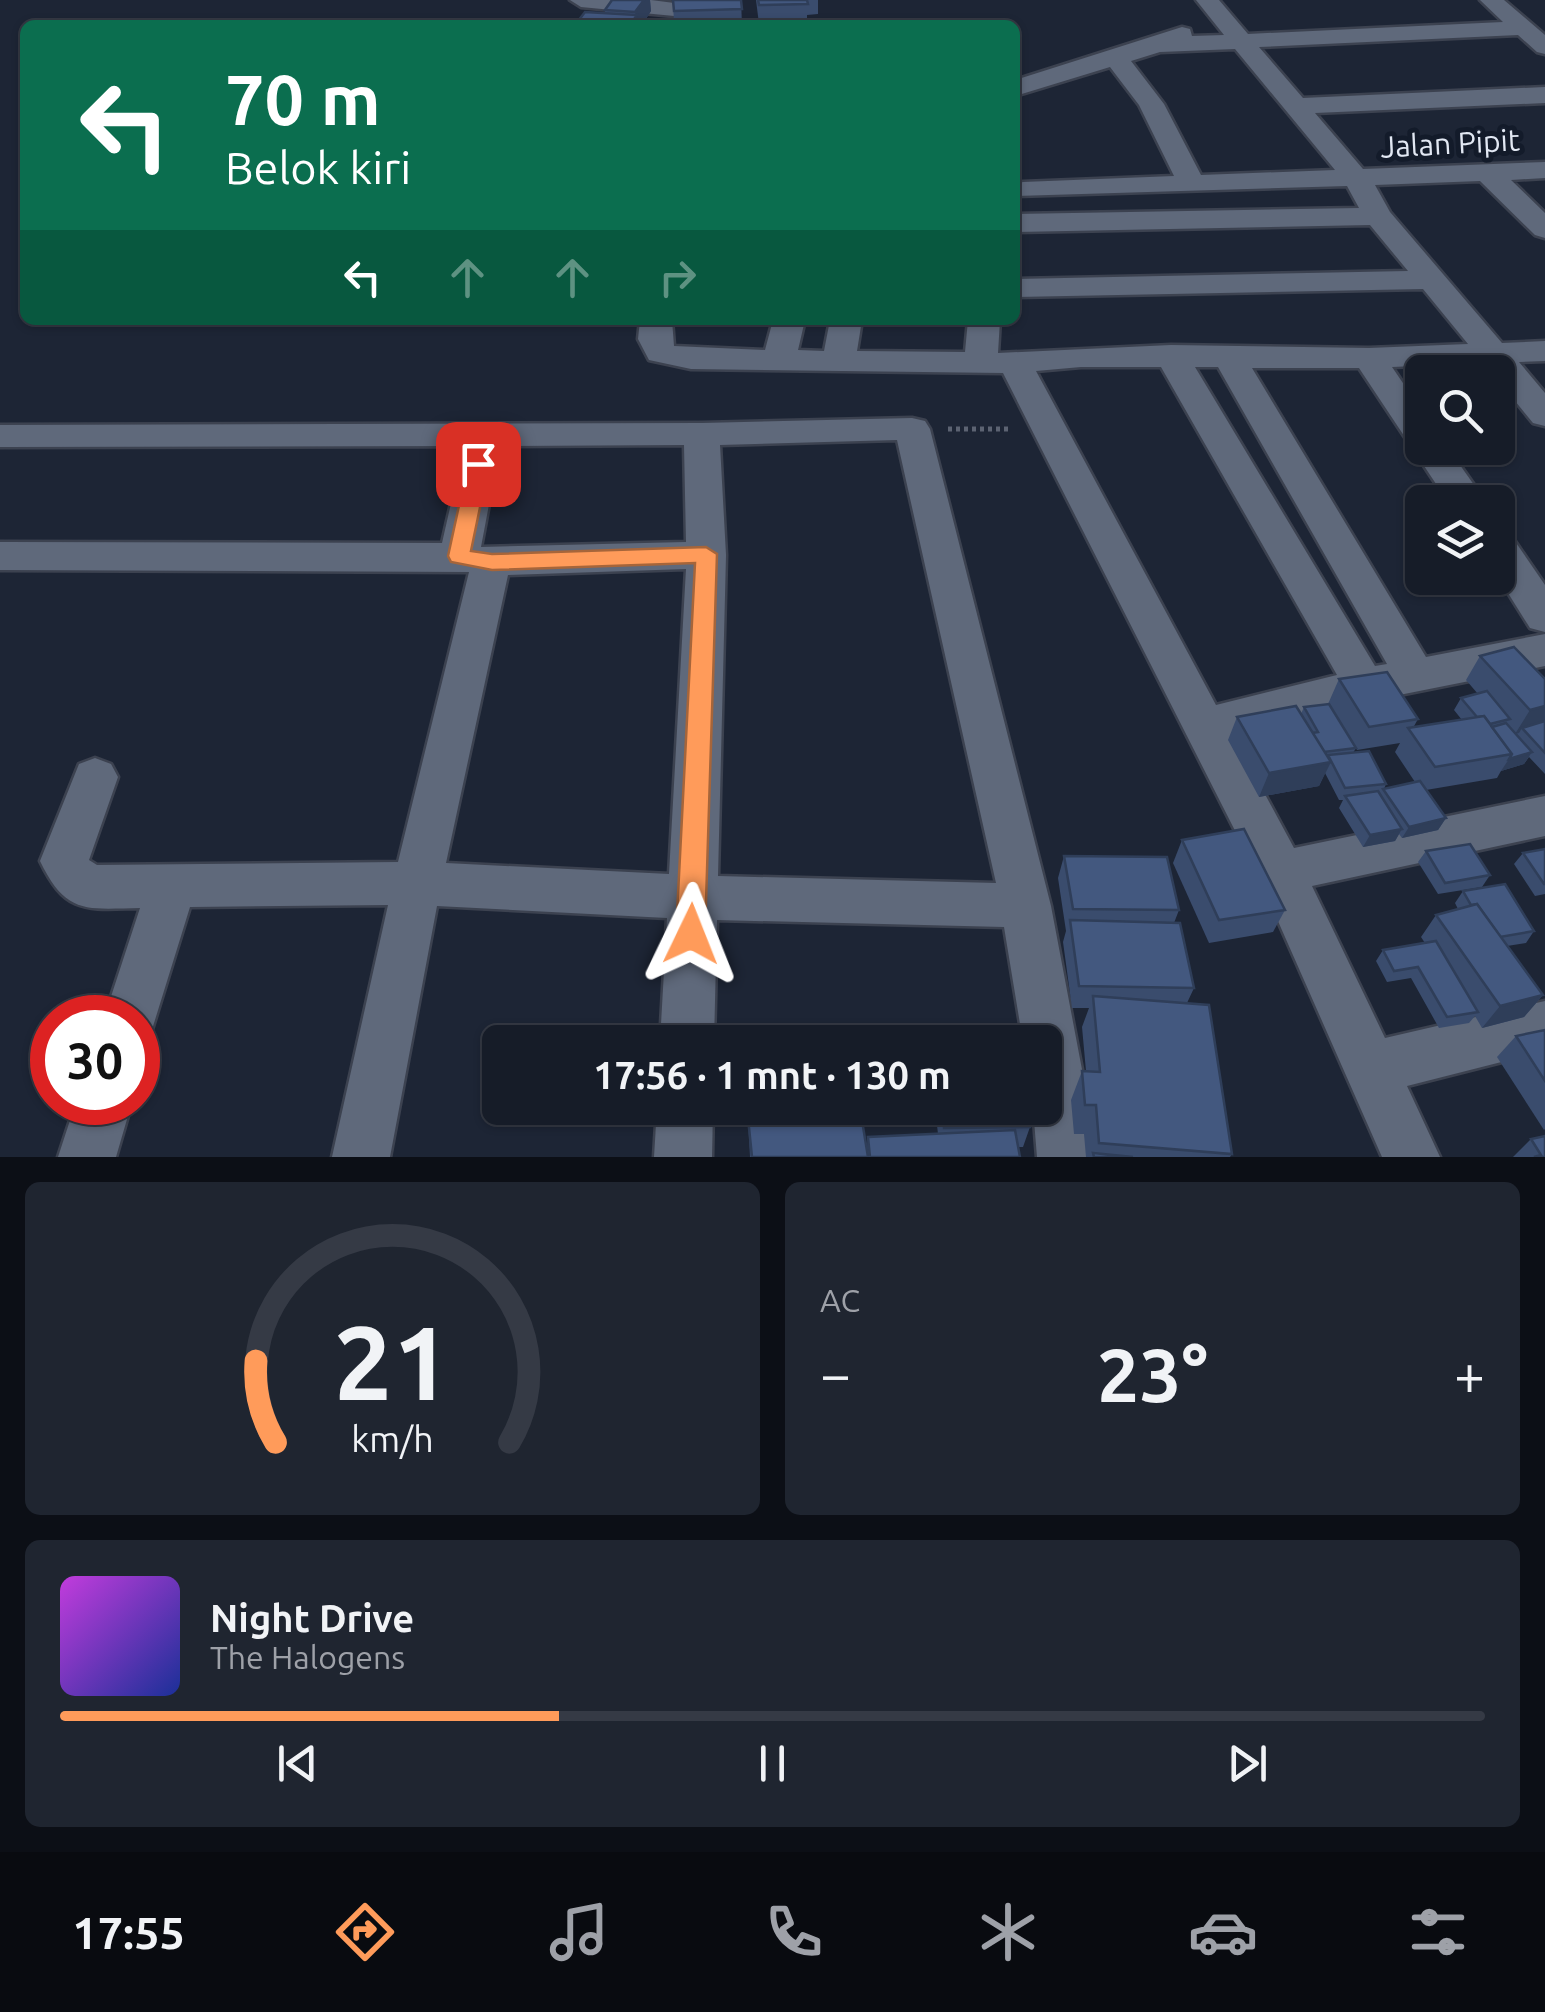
<!DOCTYPE html>
<html lang="id">
<meta charset="utf-8">
<style>
:root{--surface:#161c28;--page:#1f2530;--text:#f1f3f6;--muted:#9ea1a8;--line:#353a45;--accent:#ff9b5a}
body{margin:0;font-family:Ubuntu,sans-serif;background:var(--page);color:var(--text);height:100vh;display:flex;flex-direction:column;font-size:38px;white-space:nowrap}
*{box-sizing:border-box;margin:0}
p{font-size:32px;color:var(--muted)}
.icon{flex:none;width:55px;height:55px;fill:none;stroke:currentColor;stroke-width:2;stroke-linecap:round;stroke-linejoin:round}
.map{position:relative;height:1157px;overflow:hidden}
.panel{display:flex;flex-direction:column;gap:25px;padding:25px;background:#0c0f16;flex:1}
.panel>*{flex:none}
.hud{position:absolute;left:20px;top:20px;width:1000px;height:305px;border-radius:15px;box-shadow:0 2px 8px #0004,0 0 0 2px var(--line);background:#0b6e4f;color:#fff;overflow:hidden}
.fabs{position:absolute;left:1405px;top:355px;display:grid;gap:20px}
.fabs a{display:grid;place-items:center;width:110px;height:110px;border-radius:15px;background:var(--surface);box-shadow:0 2px 8px #0004,0 0 0 2px var(--line);font-size:50px}
.speed{position:absolute;left:30px;top:995px;display:flex;gap:20px;font-size:50px;font-weight:700;text-align:center}
.speed>*{display:grid;place-content:center;width:130px;height:130px;border-radius:50%;background:var(--surface);box-shadow:0 2px 8px #0004,0 0 0 2px var(--line);line-height:1}
.speed .limit{border:15px solid #d22;background:#fff;color:#111}
.pin{position:absolute;display:grid;place-items:center;width:85px;height:85px;color:#fff;margin:-42px;border-radius:20px;box-shadow:0 5px 15px #0006}
.me{position:absolute;width:110px;margin:-55px;rotate:2deg;stroke-linejoin:round;filter:drop-shadow(0 0 8px #0008)}
.turn{display:flex;align-items:center;gap:35px;height:210px;padding:0 40px;font-size:45px}
.turn .icon{width:130px;height:130px;stroke-width:2.5}
.turn b{display:block;font-size:70px;line-height:85px}
.lanes{display:flex;align-items:center;height:95px;padding:0 40px;background:#0003;justify-content:center;gap:50px;direction:ltr}
.lanes .off{opacity:.35}
.big{font-size:75px;font-weight:700;line-height:1.1}
.panel .widget{flex:1;display:flex;flex-direction:column;justify-content:center;gap:15px;min-width:0;padding:0 35px;border-radius:15px;background:var(--page)}
.panel .dial{align-items:center;gap:0}
.dial svg{height:260px;overflow:visible;fill:none;stroke:var(--line);stroke-width:7;stroke-linecap:round;text-anchor:middle}
.dial text{fill:var(--text);stroke:none}
.song{display:flex;align-items:center;gap:30px}
.cover{width:120px;height:120px;border-radius:15px;background:linear-gradient(135deg,hsl(290 70% 55%),hsl(230 70% 35%))}
.played{height:10px;border-radius:5px;background:linear-gradient(90deg,var(--accent) 35%,var(--line) 35%)}
.keys{display:flex;justify-content:space-around;direction:ltr}
.heat{display:flex;justify-content:space-between;align-items:center;font-size:55px;direction:ltr}
.panel .tiles{flex:1;display:grid;gap:25px;grid-template-columns:1fr 1fr}
.widget:last-child{grid-column:span 2}
.trip{position:absolute;left:482px;top:1025px;width:580px;height:100px;border-radius:15px;background:var(--surface);box-shadow:0 2px 8px #0004,0 0 0 2px var(--line);font-weight:700;line-height:100px;text-align:center}
.dock{display:flex;height:160px;justify-content:space-around;align-items:center;background:#090b10;color:var(--muted)}
.dock .icon{width:70px;height:70px}
.dock .active{color:var(--accent)}
.dock b{font-size:45px;color:var(--text)}
.map>svg:first-child{display:block}
.lines{fill:none;stroke-linecap:round;stroke-linejoin:round}
.street-casing{stroke:#3c4250;stroke-width:5}
.path{stroke:#5c6372;stroke-width:5;stroke-dasharray:4 4;stroke-linecap:butt}
.street{fill:#5f697b;fill-rule:evenodd}
.wall{fill:#3a4c6d;fill-rule:evenodd}
.shaded-wall{fill:#2f3e59}
.building{fill:#43587f;stroke:#2f3e59;stroke-width:2.5}
.route{fill:#ff9b5a;stroke:#a6653a;stroke-width:2.5}
.labels{text-anchor:middle;dominant-baseline:central;stroke-width:10;stroke-linejoin:round;paint-order:stroke}
.far-street-label{font-size:30px;fill:#e2e8f3;stroke:#131b2a}
</style>
<div class="map">
<svg width="1545" height="1157" viewBox="0 0 1545 1157">
<rect width="100%" height="100%" fill="#1d2535"/>
<g class="lines">
<g class="street-casing">
<g id="street">
<polygon points="570,0 651,0 682,4 685,9 674,16 581,7"/>
<path d="M1196 0H1219L1248 34 1503 22 1480 0H1504L1545 35V54L1537 52 1518 35 1259 47 1303 98 1545 87V103L1315 113 1363 169 1545 162V178L1511 180 1545 213V238L1535 235 1480 181 1375 185 1390 212 1502 343 1545 341V361L1519 362 1545 393V426L1533 423 1498 380V372H1491L1484 363 1392 367 1422 411V448H1448L1486 502H1448L1359 368H1252L1426 657 1545 634V666L1364 702 1233 735 1294 848 1545 796V836L1312 886 1385 1038 1545 1001V1051L1407 1086 1440 1157H1382L1259 878 1003 373 691 369 649 360 638 339 640 320H672L674 346 765 350 773 320H805L798 350 824 351 830 320H862L857 351 965 352 968 320H1000L998 353 1171 345 1369 348 1468 344 1423 289 1015 297V279L1408 271 1370 225 1015 232V214L1359 208 1347 186 1015 196V184L1023 182 1174 176 1139 105 1110 67 1015 96V80L1182 27 1190 29 1192 36 1224 35ZM1235 49 1335 170 1201 175 1164 104 1131 61 1160 52ZM1081 367H1161L1337 675 1216 705 1036 371ZM1195 367H1218L1387 664 1375 666Z"/>
<path d="M912 418 925 421 930 429 1051 906 1091 1117 1095 1157H1037L1033 1108H1045V1042H1023L1004 927 717 920 714 1042H660L667 918 437 906 390 1157H332L388 905 190 907 150 1036 138 1041V1018H104L140 908C86 909 66 915 40 861L79 764 95 758 111 764 118 777 89 860 97 865 398 862 469 572 0 570V542L442 543 464 446 0 447V425L702 423ZM897 440 996 883 718 876 726 555 720 445ZM684 445 686 542 481 547 500 446ZM686 569 669 874 446 863 508 575Z"/>
<polygon points="1498,534 1512,537 1545,585 1545,632 1530,628 1498,577"/>
<polygon points="76,1102 132,1102 116,1157 58,1157"/>
<polygon points="657,1108 713,1108 712,1157 654,1157"/>
</g>
</g>
<polyline class="path" points="948,429 1011,429"/>
<use href="#street" class="street"/>
</g>
<g class="wall">
<polygon points="612,0 650,0 651,11 642,25 575,25 605,13 605,10"/>
<polygon points="673,0 741,0 742,25 674,25"/>
<polygon points="756,0 818,0 818,14 807,15 807,23 759,24"/>
<path d="M1480 656 1545 679V774L1529 757 1524 764 1501 771 1497 778 1426 790 1446 818 1438 830 1402 838 1399 834 1395 841 1363 847 1339 808 1343 800H1339L1325 773 1319 786 1259 797 1228 740 1237 717 1301 714 1304 707 1328 704 1339 679 1418 719 1413 728 1462 720 1454 710 1461 698 1478 694 1466 680ZM1400 743 1395 752 1415 782 1384 789 1386 784 1353 753 1356 748 1357 750Z"/>
<polygon points="1182,840 1285,910 1273,932 1209,943 1173,863"/>
<polygon points="1545,849 1545,894 1535,896 1514,864 1523,853"/>
<polygon points="1426,851 1490,875 1482,887 1438,894 1418,862"/>
<polygon points="1064,856 1179,910 1174,923 1194,988 1187,1003 1232,1154 1230,1157 1086,1157 1084,1134 1074,1134 1071,1100 1082,1071 1086,1071 1082,1027 1089,1008 1072,1008 1063,942 1066,931 1058,878"/>
<polygon points="1463,891 1534,931 1526,943 1507,946 1543,995 1524,1017 1482,1028 1475,1016 1469,1023 1439,1028 1411,978 1387,982 1376,961 1383,950 1425,943 1421,937 1436,915 1458,909 1455,903"/>
<polygon points="1545,1030 1545,1129 1544,1130 1497,1057 1516,1036"/>
<polygon points="935,1108 1027,1108 1030,1127 1023,1147 1018,1147 1020,1157 750,1157 748,1118 867,1150 868,1137 938,1134"/>
<polygon points="1531,1139 1545,1157 1513,1157"/>
</g>
<g class="shaded-wall">
<polygon points="644,0 650,0 651,11 642,25 630,25 636,16 635,12"/>
<polygon points="1545,706 1545,726 1522,728 1519,733 1515,734 1530,710"/>
<polygon points="1532,752 1524,764 1501,771 1509,759"/>
<polygon points="1331,762 1319,786 1259,797 1269,773"/>
<polygon points="1446,818 1438,830 1402,838 1409,827"/>
<polygon points="1402,829 1395,841 1363,847 1370,835"/>
<polygon points="1543,995 1524,1017 1482,1028 1500,1006"/>
</g>
<g class="building">
<polygon points="612,0 644,0 635,12 605,10"/>
<polygon points="673,0 741,0 742,9 674,11"/>
<polygon points="758,0 807,0 808,4 759,5"/>
<polygon points="585,12 637,15 630,25 575,25"/>
<polygon points="1514,647 1545,679 1545,706 1530,710 1480,656"/>
<polygon points="1387,672 1418,719 1369,727 1339,679"/>
<polygon points="1487,691 1510,719 1490,724 1484,716 1477,717 1461,698"/>
<polygon points="1329,704 1356,748 1324,752 1312,733 1318,732 1304,707"/>
<polygon points="1296,706 1331,762 1269,773 1237,717"/>
<polygon points="1484,716 1512,754 1435,767 1408,728"/>
<polygon points="1545,721 1545,753 1522,728"/>
<polygon points="1506,723 1532,752 1509,759 1512,754 1492,727"/>
<polygon points="1369,751 1386,784 1345,788 1328,755"/>
<polygon points="1420,781 1446,818 1409,827 1383,789"/>
<polygon points="1378,791 1402,829 1370,835 1345,796"/>
<polygon points="1244,829 1285,910 1219,920 1182,840"/>
<polygon points="1470,844 1490,875 1445,883 1426,851"/>
<polygon points="1545,849 1545,884 1544,884 1523,853"/>
<polygon points="1064,856 1167,857 1179,910 1073,909"/>
<polygon points="1505,884 1534,931 1500,937 1477,904 1471,905 1463,891"/>
<polygon points="1477,904 1543,995 1500,1006 1436,915"/>
<polygon points="1070,920 1180,923 1194,988 1079,986"/>
<polygon points="1436,941 1478,1012 1447,1017 1418,967 1394,971 1383,950"/>
<polygon points="1093,996 1209,1005 1232,1154 1099,1143 1096,1105 1085,1105 1082,1071 1100,1072"/>
<polygon points="1545,1030 1545,1081 1516,1036"/>
<polygon points="840,1108 860,1108 868,1157 752,1157 748,1118"/>
<polygon points="942,1108 1027,1108 1030,1127 944,1128"/>
<polygon points="1015,1130 1020,1157 870,1157 868,1137"/>
<polygon points="1545,1136 1545,1157 1534,1157 1541,1155 1531,1139"/>
<polygon points="1093,1153 1133,1157 1094,1157"/>
</g>
<polygon class="route" points="478,457 489,464 471,551 492,554 706,547 717,554 705,934 701,943 691,946 681,943 676,934 695,563 492,570 451,562 448,556 468,464"/>
<g class="labels">
<g class="far-street-label">
<text transform="translate(1450 143) rotate(-3)">Jalan Pipit</text>
</g>
</g>
</svg>
<div class="fabs">
<a><svg class="icon" aria-label="search" viewBox="0 0 24 24"><circle cx="10" cy="10" r="6"/><path d="M15 15l6 6"/></svg></a>
<a><svg class="icon" aria-label="layers" viewBox="0 0 24 24"><path d="M12 4l9 5-9 5-9-5zM3 14l9 5 9-5"/></svg></a>
</div>
<div class="speed"><div class="limit">30</div></div>
<div class="pin" style="left:478px;top:464px;background:#d93025"><svg class="icon" aria-label="arrive" viewBox="0 0 24 24"><path d="M6 21V4h12l-3 4 3 4H6"/></svg></div>
<svg class="me" style="left:691px;top:934px" viewBox="-20 -20 40 40"><path d="M0-17L14 15 0 8-14 15z" fill="#ff9b5a" stroke="#fff" stroke-width="4"/></svg>
<div class="trip">17:56 · 1 mnt · 130 m</div>
<div class="hud">
<div class="turn"><svg class="icon" aria-label="left" viewBox="0 0 24 24"><path d="M17 20v-9H6M10 6l-5 5 5 5"/></svg><div><b>70 m</b>Belok kiri</div></div>
<div class="lanes"><svg class="icon" aria-label="left" viewBox="0 0 24 24"><path d="M17 20v-9H6M10 6l-5 5 5 5"/></svg><svg class="icon off" aria-label="ahead" viewBox="0 0 24 24"><path d="M12 20V5M6 11l6-6 6 6"/></svg><svg class="icon off" aria-label="ahead" viewBox="0 0 24 24"><path d="M12 20V5M6 11l6-6 6 6"/></svg><svg class="icon off" aria-label="right" viewBox="0 0 24 24"><path d="M7 20v-9h11M14 6l5 5-5 5"/></svg></div>
</div>
</div>
<section class="panel">
<div class="tiles">
<div class="widget dial"><svg viewBox="0 0 100 80">
<path d="M14 69A42 42 0 1 1 86 69"/>
<path d="M14 69A42 42 0 0 1 8 44" stroke="#ff9b5a"/>
<text x="50" y="56" font-size="32" font-weight="700">21</text>
<text x="50" y="72" font-size="11">km/h</text>
</svg></div>
<div class="widget"><p>AC</p>
<div class="heat"><a>−</a><b class="big">23°</b><a>+</a></div>
</div>
<div class="widget">
<div class="song"><i class="cover"></i><div><b>Night Drive</b><p>The Halogens</p></div></div>
<div class="played"></div>
<div class="keys"><svg class="icon" aria-label="previous" viewBox="0 0 24 24"><path d="M18 5L8 12l10 7zM5 5v14"/></svg><svg class="icon" aria-label="pause" viewBox="0 0 24 24"><path d="M8 5v14M16 5v14"/></svg><svg class="icon" aria-label="next" viewBox="0 0 24 24"><path d="M6 5l10 7-10 7zM19 5v14"/></svg></div>
</div>
</div>
</section>
<nav class="dock">
<b>17:55</b>
<svg class="icon active" aria-label="directions" viewBox="0 0 24 24"><path d="M12 3l9 9-9 9-9-9zM9 14v-3h6M13 9l2 2-2 2"/></svg>
<svg class="icon" aria-label="music" viewBox="0 0 24 24"><path d="M9 18V5l10-2v13"/><circle cx="6" cy="18" r="3"/><circle cx="16" cy="16" r="3"/></svg>
<svg class="icon" aria-label="phone" viewBox="0 0 24 24"><path d="M5 4h4l2 5-3 2q2 4 5 5l2-3 5 2v4C11 20 4 13 5 4z"/></svg>
<svg class="icon" aria-label="climate" viewBox="0 0 24 24"><path d="M12 3v18M4 7l16 10M4 17L20 7"/></svg>
<svg class="icon" aria-label="car" viewBox="0 0 24 24"><path d="M5 17H2v-5l4-1 3-4h7l3 4 3 1v5h-3M9 17h6M6 11h13"/><circle cx="7" cy="17" r="2"/><circle cx="17" cy="17" r="2"/></svg>
<svg class="icon" aria-label="filters" viewBox="0 0 24 24"><path d="M4 7h16M4 17h16"/><circle cx="9" cy="7" r="2"/><circle cx="15" cy="17" r="2"/></svg>
</nav>
